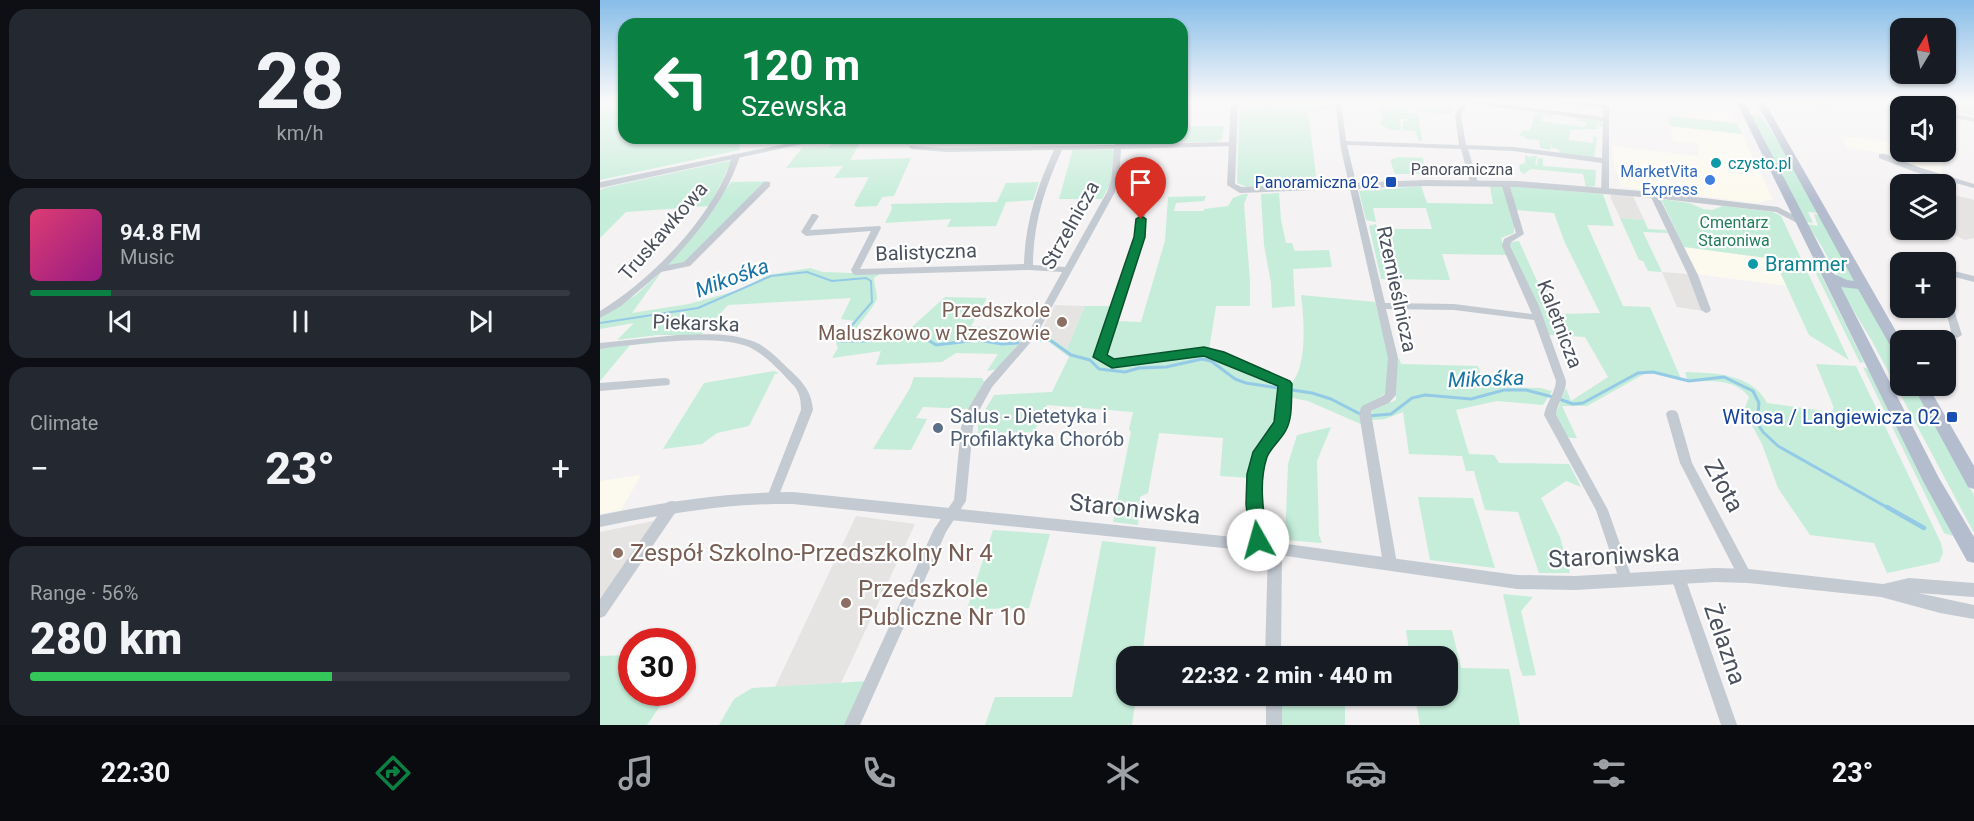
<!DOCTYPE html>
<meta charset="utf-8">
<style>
:root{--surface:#171b24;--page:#242831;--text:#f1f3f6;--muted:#9ea1a6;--line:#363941;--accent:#0b8043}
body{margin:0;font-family:Roboto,sans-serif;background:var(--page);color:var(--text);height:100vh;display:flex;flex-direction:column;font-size:22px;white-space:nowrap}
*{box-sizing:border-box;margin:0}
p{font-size:20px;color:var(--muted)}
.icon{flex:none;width:33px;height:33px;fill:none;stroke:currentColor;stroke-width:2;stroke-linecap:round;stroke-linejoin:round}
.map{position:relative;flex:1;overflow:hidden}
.sheet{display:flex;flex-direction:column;gap:9px;padding:9px;background:#0d0f14;width:600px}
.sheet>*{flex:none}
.top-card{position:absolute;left:18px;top:18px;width:570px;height:126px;border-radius:18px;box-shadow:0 2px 4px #0004;background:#0b8043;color:#fff;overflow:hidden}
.needle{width:39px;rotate:10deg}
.buttons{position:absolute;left:1290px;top:18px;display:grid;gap:12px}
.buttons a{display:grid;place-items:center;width:66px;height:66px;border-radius:12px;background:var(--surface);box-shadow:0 2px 4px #0004;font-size:30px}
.speed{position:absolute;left:18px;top:628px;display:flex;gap:12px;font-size:30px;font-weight:700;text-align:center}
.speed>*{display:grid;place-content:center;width:78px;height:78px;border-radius:50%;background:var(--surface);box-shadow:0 2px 4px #0004;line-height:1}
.speed .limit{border:9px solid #d22;background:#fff;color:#111}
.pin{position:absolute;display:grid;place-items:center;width:51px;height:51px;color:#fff;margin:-62px -26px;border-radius:50% 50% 50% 0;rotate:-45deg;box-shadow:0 0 6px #0007}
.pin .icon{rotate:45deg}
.me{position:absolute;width:66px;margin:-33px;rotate:353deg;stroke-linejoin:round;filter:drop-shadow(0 0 4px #0008)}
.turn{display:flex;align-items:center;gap:21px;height:126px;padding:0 24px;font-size:27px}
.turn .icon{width:78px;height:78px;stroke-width:2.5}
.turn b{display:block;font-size:42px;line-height:51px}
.big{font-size:45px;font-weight:800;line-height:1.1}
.sheet .widget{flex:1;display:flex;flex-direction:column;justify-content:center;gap:9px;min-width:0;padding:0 21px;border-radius:18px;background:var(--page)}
.sheet .dial{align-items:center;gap:0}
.dial b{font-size:78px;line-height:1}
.song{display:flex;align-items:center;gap:18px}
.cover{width:72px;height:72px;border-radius:9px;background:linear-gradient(135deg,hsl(340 70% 55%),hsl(310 70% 35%))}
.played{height:6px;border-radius:3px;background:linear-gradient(90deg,var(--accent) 15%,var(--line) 15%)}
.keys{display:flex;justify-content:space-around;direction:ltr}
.heat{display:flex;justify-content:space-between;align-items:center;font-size:33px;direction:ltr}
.charge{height:9px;border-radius:4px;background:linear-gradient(90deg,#34c759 56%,var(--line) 0)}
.trip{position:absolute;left:516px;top:646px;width:342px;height:60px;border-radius:18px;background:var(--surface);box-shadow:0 2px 4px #0004;font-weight:800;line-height:60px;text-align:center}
.tab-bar{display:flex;height:96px;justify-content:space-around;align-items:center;background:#090b0e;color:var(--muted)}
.tab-bar .icon{width:42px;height:42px}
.tab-bar .on{color:var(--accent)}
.tab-bar b{font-size:27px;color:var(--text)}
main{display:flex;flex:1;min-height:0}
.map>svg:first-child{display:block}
.commercial{fill:#fcfaee}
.education{fill:#e5e4e3}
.green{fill:#c5edda}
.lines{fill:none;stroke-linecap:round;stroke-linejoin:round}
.stream-far2{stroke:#95cae7;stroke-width:2}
.stream-far1{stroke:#95cae7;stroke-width:3}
.stream{stroke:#95cae7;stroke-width:4.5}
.minor{fill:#c4cad2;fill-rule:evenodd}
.tertiary{fill:#c4cad2;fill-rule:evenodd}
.primary{fill:#b4bdce;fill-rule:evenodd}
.route{fill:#0b8043;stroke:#07532c;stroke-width:1.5}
.culture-dot{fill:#0f9aa8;stroke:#fff;stroke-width:2}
.shop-dot{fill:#3f7fe0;stroke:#fff;stroke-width:2}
.transit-dot{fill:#1a4fb4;stroke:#fff;stroke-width:2}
.education-dot{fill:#8d6e63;stroke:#fff;stroke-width:2}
.service-dot{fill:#5c6f8a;stroke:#fff;stroke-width:2}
.labels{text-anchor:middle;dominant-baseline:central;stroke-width:4.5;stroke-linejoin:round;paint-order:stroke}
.far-culture-label{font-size:16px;fill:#0d838f;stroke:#fff;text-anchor:start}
.far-street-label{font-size:16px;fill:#4b525e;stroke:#fff}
.far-shop-label{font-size:16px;fill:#366cbe;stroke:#fff;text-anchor:end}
.far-transit-label{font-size:16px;fill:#164399;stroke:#fff;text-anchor:end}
.far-park-label{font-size:16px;fill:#1f7d5b;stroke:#fff}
.street-label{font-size:20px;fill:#4b525e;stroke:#fff}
.culture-label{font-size:20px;fill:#0d838f;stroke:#fff;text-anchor:start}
.education-label{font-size:20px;fill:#785e54;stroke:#fff;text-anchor:end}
.service-label{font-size:20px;fill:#4e5e75;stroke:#fff;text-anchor:start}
.transit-label{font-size:20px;fill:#164399;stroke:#fff;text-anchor:end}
.water-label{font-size:21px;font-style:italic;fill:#1773a5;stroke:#fff}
.near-street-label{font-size:24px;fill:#4b525e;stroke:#fff}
.near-education-label{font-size:24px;fill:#785e54;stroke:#fff;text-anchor:start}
</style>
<main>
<section class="sheet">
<div class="widget dial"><b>28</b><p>km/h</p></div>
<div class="widget">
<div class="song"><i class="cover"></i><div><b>94.8 FM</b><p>Music</p></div></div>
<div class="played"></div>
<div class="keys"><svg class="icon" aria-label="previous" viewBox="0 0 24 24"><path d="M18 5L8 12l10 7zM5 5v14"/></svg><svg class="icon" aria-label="pause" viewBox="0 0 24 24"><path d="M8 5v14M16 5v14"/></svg><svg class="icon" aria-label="next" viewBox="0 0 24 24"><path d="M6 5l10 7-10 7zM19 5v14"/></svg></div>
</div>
<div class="widget"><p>Climate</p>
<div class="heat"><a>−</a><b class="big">23°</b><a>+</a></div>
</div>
<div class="widget"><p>Range · 56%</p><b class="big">280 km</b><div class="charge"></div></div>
</section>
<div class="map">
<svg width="1374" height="725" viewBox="0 0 1374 725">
<rect width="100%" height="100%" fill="#f4f2f2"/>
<g class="commercial">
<polygon points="1088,108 1132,113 1137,123 1089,117"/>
<polygon points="1070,126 1142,134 1173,199 1158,203 1021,187 1013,160 1012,146 1098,156 1099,144 1073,141"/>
<polygon points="1241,136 1300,143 1300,152 1346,152 1347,149 1339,176 1301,163 1298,155 1247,148"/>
<polygon points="1084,247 1174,259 1187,286 1096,274"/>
<polygon points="41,475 21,510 0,514 0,481"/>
</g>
<g class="education">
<polygon points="1329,101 1374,101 1374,116 1346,110 1346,106 1336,106"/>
<polygon points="1346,193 1374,200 1374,238 1365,240 1345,230"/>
<polygon points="1012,194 1033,196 1044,220 1020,218 1010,196"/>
<polygon points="1062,272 1088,274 1104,311 1077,307"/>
<polygon points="455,305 485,306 467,349 450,338 437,338"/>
<polygon points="256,516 315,524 241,683 175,687"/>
<polygon points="58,520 0,602 0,532"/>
</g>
<g class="green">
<polygon points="0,101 24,101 24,138 141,138 139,150 0,180"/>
<polygon points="640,101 729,101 730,107 735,107 735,110 708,111 717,184 647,187 637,183"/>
<polygon points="777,101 844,109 847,109 849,103 843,101 857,102 856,104 849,103 855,107 849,114 822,113 818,109 806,108 809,113 818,114 822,141 819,141 815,131 803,130 803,121 808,121 807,119 800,119 801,130 792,130 793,138 792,131 780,124 781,118"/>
<polygon points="1171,101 1230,101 1235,110 1172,103"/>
<polygon points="930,112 955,115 953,118 944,116 941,121 946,122 985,127 986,122 978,121 975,117 984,117 1001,121 1003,126 999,126 997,122 997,129 970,130 969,140 993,143 994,136 997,137 994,158 961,154 958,149 952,148 950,140 951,150 940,148 939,140 926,139 926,137 920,136 919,134 923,130 930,131 935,113"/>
<polygon points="1156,115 1162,117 1182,147 1218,213 1208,212 1213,223 1206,222 1151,116"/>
<polygon points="1068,116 1137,123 1142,134 1070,126"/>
<polygon points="582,126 624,126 622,139 616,142 578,142 579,138 582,138"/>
<polygon points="243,138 263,138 250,160 311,158 294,196 282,197 277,206 257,207 254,205 269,177 234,178 243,166 186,168 202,148 228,147 236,140 241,144 249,142"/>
<polygon points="473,149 514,150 510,184 502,199 459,199"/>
<polygon points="925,155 933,159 930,156 937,156 935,164 938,166 937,164 938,158 943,158 943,166 996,170 995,186 986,187 983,174 931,169 924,174 920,171 919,165 925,163"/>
<polygon points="798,157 823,158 825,174 795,174 790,160"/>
<polygon points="132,160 110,206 26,212 0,238 0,190 4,188"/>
<polygon points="169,181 158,189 88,262 66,267 131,182"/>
<polygon points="439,182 433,200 406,202 396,226 347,227 351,219 285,223 292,209 291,204 397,202 406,183"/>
<polygon points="821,186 827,203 893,204 890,186 903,186 914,224 914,233 901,238 907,255 842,254 850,280 781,279 769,226 776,224 777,229 832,229 826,208 773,208 776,222 766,220 759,191"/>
<polygon points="910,186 1003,194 1014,226 987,225 1023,306 1050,307 1082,381 1056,374 1044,374 987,406 962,406 977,438 970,438 963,433 955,416 966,388 971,401 1008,377 985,337 948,335 909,246 911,242 919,241 937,281 944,283 959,314 1000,313 965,243 954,213 916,210"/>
<polygon points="679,193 681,220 686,243 692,243 695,251 729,250 732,267 693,269 695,306 672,308 671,283 664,245 661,194"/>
<polygon points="643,194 648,194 644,204 650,281 650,306 616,306 609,350 594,348 517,361 504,354 514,321 541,322 565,241 568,197 606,196 604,201 576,203 574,211 604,211 604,209 628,206 633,198"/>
<polygon points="1061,199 1089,203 1103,209 1112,210 1123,206 1173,212 1181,216 1249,360 1209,335 1174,259 1084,247"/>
<polygon points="1214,214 1219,215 1255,282 1240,280 1221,245 1207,224 1218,226"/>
<polygon points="1020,218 1044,220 1048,229 1065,230 1069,233 1043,232 1062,272 1048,271 1043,261 1039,260"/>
<polygon points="1212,265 1216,265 1264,362 1260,363"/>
<path d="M210 268 223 272 280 274 274 278C274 285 277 291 277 297 278 303 255 328 251 336L252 339H259L274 335 304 334 345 297 387 298 371 326 428 332 397 369 387 371 398 354 356 353 342 362 276 365 281 351 232 358 238 348 235 340 254 321 241 319 251 298 128 305 101 335H58L17 340 34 323 0 329V316L36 295 62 271 32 313 89 304 139 290 168 275Z"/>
<polygon points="1238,285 1260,289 1300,363 1300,386 1313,386 1374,495 1374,533 1272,341"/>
<path d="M701 295 775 302 790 361 788 390 778 399 763 425 708 401 688 397 687 387C709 373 704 318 701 295Z"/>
<polygon points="485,306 514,306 497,357 502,363 512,365 601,353 623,360 681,386 680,424 651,478 620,476 623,438 559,433 548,493 540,497 538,525 513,522 531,432 529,429 533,412 447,405 434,432 378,433 378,422 394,395 452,392 469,357 449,342 435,342 437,338 451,338 467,349"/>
<polygon points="53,341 55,343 30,345 0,381 0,349"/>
<polygon points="799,358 801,364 878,366 885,387 941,388 952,391 943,405 897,401 856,410 869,454 894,455 899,463 969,464 981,487 966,481 941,498 960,537 970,573 939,573 918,512 885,510 874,471 866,471 862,456 809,454 803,412 785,419 772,420 769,412 796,400 797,361"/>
<path d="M1216 364 1256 366 1341 543 1343 553 1339 562 1287 573 1274 543 1210 535 1178 488 1162 444 1150 422 1145 408 1149 397C1135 378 1109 381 1088 382L1085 372C1113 373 1152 373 1167 403L1231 412 1234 408Z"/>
<polygon points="1263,367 1268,369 1353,536 1344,533"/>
<polygon points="174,371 179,373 175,374 149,426 117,433 102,444 63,449 104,383"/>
<polygon points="314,377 382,378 384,382 368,409 323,407 316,418 327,419 311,450 273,449 310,388"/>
<polygon points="731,427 717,461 719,535 722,543 685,540 688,464 697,435"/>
<polygon points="818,497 873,498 895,568 830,560"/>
<polygon points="393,530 450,534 429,608 367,609"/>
<polygon points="502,541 556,547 542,657 526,657 526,696 536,696 532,725 385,725 395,697 472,697"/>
<polygon points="903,594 933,597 921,611 936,675 923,676 920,669"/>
<polygon points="806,630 852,630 861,668 909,669 920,725 820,725 815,696 848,696 848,657 810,657"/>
<polygon points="31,655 32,693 69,693 47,725 0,725 0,656"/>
<polygon points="269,681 249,725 119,725 134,699 152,688"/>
<polygon points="680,696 745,696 745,725 681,725"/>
</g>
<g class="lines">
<g class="stream-far2">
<polyline points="0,323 98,308 171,276 207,272 232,281 266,278 271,281 272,302 240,339"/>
<polyline points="277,339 299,335 326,339"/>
</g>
<g class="stream-far1">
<polyline points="240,337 239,341 264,341 286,337"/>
<polyline points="318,337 325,338 336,345 378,340 402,344 418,343"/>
<polyline points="436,339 450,340 471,355 490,360 499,369 525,372 539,368 566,367 602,359 611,361 635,379 646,383 712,393 731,399 762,415"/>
<polyline points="959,399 973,404 983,403 1038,373 1053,372 1089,381 1124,377 1153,391 1159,403 1157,423 1163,432 1178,446 1290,509"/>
<polyline points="768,416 791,414 812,398 825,395 871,399 904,390 926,390 953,397"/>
</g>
<polyline class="stream" points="1287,507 1324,528"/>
<g class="minor">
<path d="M735 101H741L746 141 859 145 855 115 862 101H881L1003 117V108L958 103 955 101H971L1006 105 1009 107V191L1005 193 1001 191 1002 163 913 151 868 149 878 183 874 185 870 183 861 149 747 145 785 303 854 304 932 314 902 246 904 239 916 233 901 183 905 181 909 183 924 234 911 242 910 246 939 306 966 381C966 394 957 403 956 415L1008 510 1033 581 1031 585 1026 587 1021 585 996 510 944 415C946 403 955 394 956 381L934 320 854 310 786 309 798 358 796 395 789 403 771 411V413L797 564 795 568 790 570 785 568 783 564 759 413 762 406 781 397 785 394 788 358 741 149ZM867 103 1003 121 1002 158 913 147 866 145 861 115Z"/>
<polygon points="1318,101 1324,101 1329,106 1323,106"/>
<polygon points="1346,112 1374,118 1374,122 1346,116"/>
<path d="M516 138H522V144L633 142 636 144 633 146 521 149 519 180 515 192 436 336 392 387 381 407 373 427 366 501 346 532 260 725H244L334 529 354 500 361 427 369 407 384 382 427 335 462 272 428 270 256 275 253 274 251 270 271 231 206 236 201 232 212 214H215L219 216 210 230 280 226 281 228 260 269 424 264C425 223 437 187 454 150L346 152 312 149 309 147 310 146 346 148 515 145ZM514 149 511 180 507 192 465 267 433 265C433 223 445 187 462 150Z"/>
<path d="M133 154 140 156C126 199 98 233 68 265L84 262 164 182H170V186L90 266 61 272 21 306 0 318V311C47 283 103 226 125 176 129 169 130 161 133 154Z"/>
<polygon points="1279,154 1285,154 1321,168 1374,184 1374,188 1315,172 1279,158"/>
<polygon points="1051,193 1057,193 1098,275 1111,310 1109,312 1106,313 1101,310 1088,275 1050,195"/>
<path d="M539 199H542L546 201 544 237 506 348 505 355 513 359 604 348 624 353 689 381C691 387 690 393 690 400 690 409 690 419 686 427 679 443 667 449 663 467 657 493 662 520 666 546L664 550 659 552 654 550 652 546C648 516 642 483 655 454 659 443 669 437 674 427 681 415 679 399 679 386L617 357 604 354 512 366 496 359 495 357 496 348 536 237Z"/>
<polygon points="1346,269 1374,276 1374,282 1351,276 1355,313 1362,335 1357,338 1352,335 1345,308"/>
<path d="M77 335C102 334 131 332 155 342 169 348 180 361 191 371 203 382 212 393 213 410L177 500 173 502 169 500 167 497 201 410C201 401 200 394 195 387 182 373 166 355 149 347 119 333 34 344 0 349V343Z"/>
<polygon points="65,378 69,379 70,382 69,385 0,391 0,383"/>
<polygon points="1072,410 1076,411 1078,414 1092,463 1150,572 1152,576 1150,580 1145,582 1140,580 1080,463 1066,414 1068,411"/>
<polygon points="72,501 77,502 78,506 77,510 5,616 0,618 0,599 67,502"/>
<polygon points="675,543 680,545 682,549 681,657 665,657 668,549 670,545"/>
<polygon points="1078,571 1083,573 1085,577 1137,725 1121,725 1071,577 1073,573"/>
<rect x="666" y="696" width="16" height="29"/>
</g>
<g class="tertiary">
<polygon points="631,101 638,101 635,184 642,187 826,180 918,181 1054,192 1178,207 1205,221 1203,223 1197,223 1176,212 1054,198 918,187 826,186 640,193 627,185"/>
<polygon points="214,138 229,138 0,188 0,182"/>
<path d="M193 492 643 538 917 575 975 576 1115 568 1148 569 1283 584 1309 578 1374 583V597L1318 593 1374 605V619L1340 613 1281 597 1148 583 1115 582 975 590 917 589 643 550 193 504C127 503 64 514 0 527V515C64 502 127 492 193 492Z"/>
</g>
<g class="primary">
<polygon points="1136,101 1144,101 1234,274 1247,280 1254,281 1156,101 1164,101 1301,340 1300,356 1295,354 1258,289 1241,287 1339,478 1374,537 1374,563 1367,561 1323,481"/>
<polygon points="1313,386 1328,386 1374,466 1374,489 1368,487"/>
</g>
</g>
<linearGradient id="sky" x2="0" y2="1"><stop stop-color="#87bde8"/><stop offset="0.5" stop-color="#faf9f9"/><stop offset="1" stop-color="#faf9f9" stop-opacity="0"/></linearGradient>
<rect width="1374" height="202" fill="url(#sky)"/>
<path class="route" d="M541 216 546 219 545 237 507 355 514 359 604 347 624 352 690 381 692 384C691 399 693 417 686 430 681 440 671 447 667 457 658 484 664 512 667 540L665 546 658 548 652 546 650 540 646 504 647 474 653 452 674 422 678 386 604 356 512 368 493 357 534 237 536 219Z"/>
<g class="culture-dot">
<circle cx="1116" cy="163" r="6"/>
<circle cx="1153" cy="264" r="6"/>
</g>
<circle class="shop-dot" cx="1110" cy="180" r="6"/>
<g class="transit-dot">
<rect x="785" y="176" width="12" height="12" rx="3"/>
<rect x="1346" y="411" width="12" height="12" rx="3"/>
</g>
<g class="education-dot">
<circle cx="462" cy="322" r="6"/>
<circle cx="18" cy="553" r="6"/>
<circle cx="246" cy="603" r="6"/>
</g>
<circle class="service-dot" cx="338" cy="428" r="6"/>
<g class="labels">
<g class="far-culture-label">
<text x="1128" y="163">czysto.pl</text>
</g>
<g class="far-street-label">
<text x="862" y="169">Panoramiczna</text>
</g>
<g class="far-shop-label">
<text x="1098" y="171">MarketVita<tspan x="1098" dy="18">Express</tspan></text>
</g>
<g class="far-transit-label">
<text x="779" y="182">Panoramiczna 02</text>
</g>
<g class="far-park-label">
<text x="1134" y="222">Cmentarz<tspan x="1134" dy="18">Staroniwa</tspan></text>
</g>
<g class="street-label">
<text transform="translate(470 225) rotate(-61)">Strzelnicza</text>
<text transform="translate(63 231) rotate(-49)">Truskawkowa</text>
<text transform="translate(326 252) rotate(-2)">Balistyczna</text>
<text transform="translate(797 289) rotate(78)">Rzemieślnicza</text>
<text transform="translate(96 323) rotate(2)">Piekarska</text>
<text transform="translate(960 324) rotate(69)">Kaletnicza</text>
</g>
<g class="culture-label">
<text x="1165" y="264">Brammer</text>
</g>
<g class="education-label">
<text x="450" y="310">Przedszkole<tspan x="450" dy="23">Maluszkowo w Rzeszowie</tspan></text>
</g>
<g class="service-label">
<text x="350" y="416">Salus - Dietetyka i<tspan x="350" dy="23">Profilaktyka Chorób</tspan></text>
</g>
<g class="transit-label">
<text x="1340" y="417">Witosa / Langiewicza 02</text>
</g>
<g class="water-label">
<text transform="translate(132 278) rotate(-20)">Mikośka</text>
<text transform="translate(886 379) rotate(-2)">Mikośka</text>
</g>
<g class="near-street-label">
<text transform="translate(1124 486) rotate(61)">Złota</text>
<text transform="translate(535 509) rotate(6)">Staroniwska</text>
<text transform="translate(1014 556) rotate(-3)">Staroniwska</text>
<text transform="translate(1125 644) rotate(71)">Żelazna</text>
</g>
<g class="near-education-label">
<text x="30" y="553">Zespół Szkolno-Przedszkolny Nr 4</text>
<text x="258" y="589">Przedszkole<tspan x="258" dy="28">Publiczne Nr 10</tspan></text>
</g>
</g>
</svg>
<div class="buttons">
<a><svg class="needle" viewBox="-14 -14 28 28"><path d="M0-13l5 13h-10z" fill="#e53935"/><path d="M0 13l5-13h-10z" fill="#9ea1a6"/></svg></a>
<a><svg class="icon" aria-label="sound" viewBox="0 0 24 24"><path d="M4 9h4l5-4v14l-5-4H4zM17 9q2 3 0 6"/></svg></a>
<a><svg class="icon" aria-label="layers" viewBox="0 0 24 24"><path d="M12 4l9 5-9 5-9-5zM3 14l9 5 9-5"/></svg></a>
<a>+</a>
<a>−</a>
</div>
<div class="speed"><div class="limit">30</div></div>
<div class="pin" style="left:541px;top:219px;background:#d93025"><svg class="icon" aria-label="arrive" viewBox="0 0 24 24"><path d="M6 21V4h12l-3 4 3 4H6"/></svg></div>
<svg class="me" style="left:658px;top:540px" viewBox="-20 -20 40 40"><circle r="19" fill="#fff"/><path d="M0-13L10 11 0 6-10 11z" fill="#0b8043"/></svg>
<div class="trip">22:32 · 2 min · 440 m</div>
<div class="top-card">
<div class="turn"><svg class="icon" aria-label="left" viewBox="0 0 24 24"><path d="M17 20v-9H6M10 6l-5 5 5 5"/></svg><div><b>120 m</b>Szewska</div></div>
</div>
</div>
</main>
<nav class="tab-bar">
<b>22:30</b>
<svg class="icon on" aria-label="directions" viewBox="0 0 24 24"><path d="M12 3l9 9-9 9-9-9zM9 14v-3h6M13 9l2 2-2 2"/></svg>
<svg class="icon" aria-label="music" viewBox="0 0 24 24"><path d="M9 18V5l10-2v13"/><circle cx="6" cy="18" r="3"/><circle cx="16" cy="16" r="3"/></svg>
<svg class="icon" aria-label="phone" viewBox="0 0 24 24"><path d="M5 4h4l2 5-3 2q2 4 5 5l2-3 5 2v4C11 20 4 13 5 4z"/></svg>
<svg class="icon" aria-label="climate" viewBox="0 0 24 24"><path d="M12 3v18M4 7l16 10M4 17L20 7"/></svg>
<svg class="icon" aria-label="car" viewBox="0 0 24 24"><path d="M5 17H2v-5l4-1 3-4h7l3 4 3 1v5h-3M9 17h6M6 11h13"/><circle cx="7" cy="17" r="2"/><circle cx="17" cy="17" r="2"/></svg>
<svg class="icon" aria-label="filters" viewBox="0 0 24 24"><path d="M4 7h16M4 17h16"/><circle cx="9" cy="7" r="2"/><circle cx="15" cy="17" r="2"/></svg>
<b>23°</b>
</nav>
